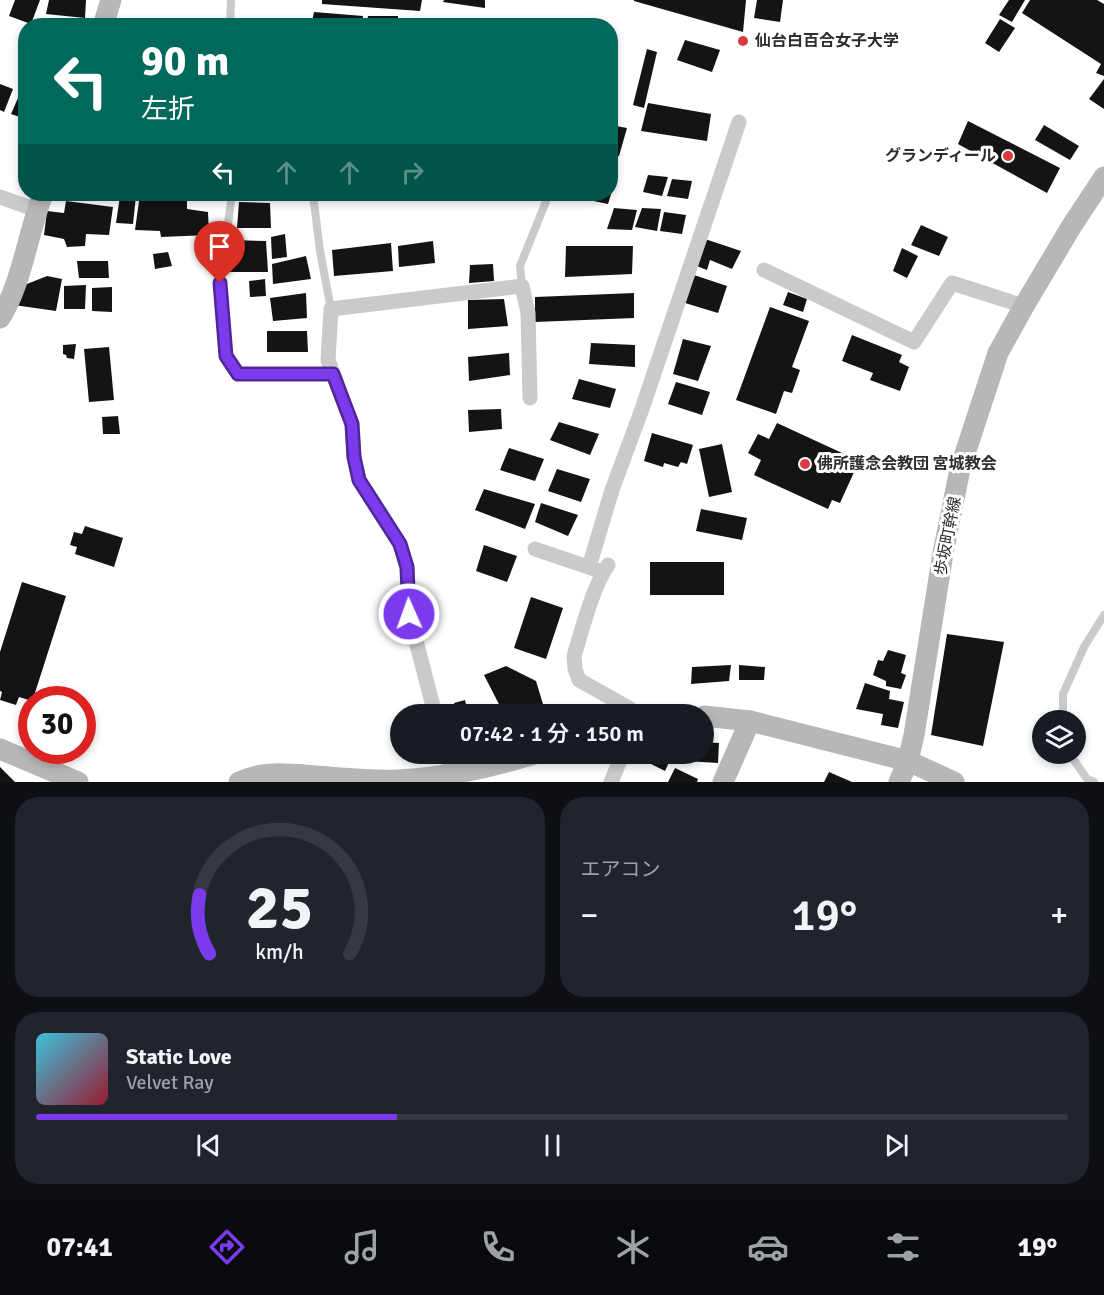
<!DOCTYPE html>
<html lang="ja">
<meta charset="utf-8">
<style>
:root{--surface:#171b24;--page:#20242c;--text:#f1f3f6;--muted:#9ea1a6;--line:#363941;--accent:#7c3aed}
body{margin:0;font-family:Signika,"Noto Sans JP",sans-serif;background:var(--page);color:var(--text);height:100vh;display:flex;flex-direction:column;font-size:22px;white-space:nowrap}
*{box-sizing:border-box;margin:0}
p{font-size:20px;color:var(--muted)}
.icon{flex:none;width:33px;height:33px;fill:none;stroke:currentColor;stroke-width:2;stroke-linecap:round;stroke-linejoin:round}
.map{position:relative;height:782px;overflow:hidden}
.sheet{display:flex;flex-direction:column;gap:15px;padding:15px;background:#0d0f14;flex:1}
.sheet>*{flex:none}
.hud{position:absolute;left:18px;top:18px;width:600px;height:183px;border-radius:24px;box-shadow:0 3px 9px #0003;background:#00695c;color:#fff;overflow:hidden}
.controls{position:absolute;left:1032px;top:710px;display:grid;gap:12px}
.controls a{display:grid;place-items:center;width:54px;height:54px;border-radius:50%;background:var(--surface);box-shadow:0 3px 9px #0003;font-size:30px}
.speed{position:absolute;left:18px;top:686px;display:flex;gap:12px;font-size:30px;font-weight:700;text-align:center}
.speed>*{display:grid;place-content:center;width:78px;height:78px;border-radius:50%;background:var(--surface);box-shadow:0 3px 9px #0003;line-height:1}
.speed .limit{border:9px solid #d22;background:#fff;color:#111}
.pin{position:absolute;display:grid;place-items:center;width:51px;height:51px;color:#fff;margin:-62px -26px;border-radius:50% 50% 50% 0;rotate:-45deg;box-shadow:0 0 6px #0007}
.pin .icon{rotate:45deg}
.me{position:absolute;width:66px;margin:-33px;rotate:358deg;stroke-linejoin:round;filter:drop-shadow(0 0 4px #0008)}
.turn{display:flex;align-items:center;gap:21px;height:126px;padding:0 24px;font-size:27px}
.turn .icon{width:78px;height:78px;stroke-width:2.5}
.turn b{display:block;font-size:42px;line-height:51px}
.lanes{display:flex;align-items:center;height:57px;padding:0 24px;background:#0003;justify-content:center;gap:30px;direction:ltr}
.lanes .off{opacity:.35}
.big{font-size:45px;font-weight:600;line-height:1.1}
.sheet .card{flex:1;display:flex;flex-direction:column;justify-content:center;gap:9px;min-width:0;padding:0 21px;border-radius:24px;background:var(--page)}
.sheet .dial{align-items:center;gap:0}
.dial svg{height:156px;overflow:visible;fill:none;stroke:var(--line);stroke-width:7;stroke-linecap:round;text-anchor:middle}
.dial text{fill:var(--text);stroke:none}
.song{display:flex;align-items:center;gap:18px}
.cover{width:72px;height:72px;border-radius:9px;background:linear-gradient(135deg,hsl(190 70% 55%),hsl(350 70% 35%))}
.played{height:6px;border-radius:3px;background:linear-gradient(90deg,var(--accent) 35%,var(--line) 35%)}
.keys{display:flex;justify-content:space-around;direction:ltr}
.heat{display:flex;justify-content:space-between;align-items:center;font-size:33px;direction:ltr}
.sheet .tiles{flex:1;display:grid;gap:15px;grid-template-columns:1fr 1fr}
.card:last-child{grid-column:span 2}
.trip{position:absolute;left:390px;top:704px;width:324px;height:60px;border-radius:30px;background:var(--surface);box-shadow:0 3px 9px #0003;font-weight:600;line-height:60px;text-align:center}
.tab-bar{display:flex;height:96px;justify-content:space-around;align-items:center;background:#090b0e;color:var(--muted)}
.tab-bar .icon{width:42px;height:42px}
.tab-bar .on{color:var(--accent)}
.tab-bar b{font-size:27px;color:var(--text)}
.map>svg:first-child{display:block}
.building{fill:#141414}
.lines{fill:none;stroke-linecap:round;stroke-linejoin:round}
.lane{stroke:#cacaca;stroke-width:8}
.street{stroke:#cacaca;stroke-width:15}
.secondary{stroke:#b7b7b7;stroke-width:21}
.route-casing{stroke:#51269a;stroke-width:15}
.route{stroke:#7c3aed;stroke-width:10}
.poi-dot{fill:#d9393f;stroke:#fff;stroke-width:2}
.labels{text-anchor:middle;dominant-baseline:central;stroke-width:6;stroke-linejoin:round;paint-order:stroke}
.poi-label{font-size:16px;font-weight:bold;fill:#2d2d2d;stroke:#fff;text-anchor:start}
.street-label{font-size:16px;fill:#2d2d2d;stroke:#fff}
</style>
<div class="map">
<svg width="1104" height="782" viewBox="0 0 1104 782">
<rect width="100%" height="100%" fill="#fff"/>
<g class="building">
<polygon points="15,0 40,0 31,24 9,16"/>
<polygon points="49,0 86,0 85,18 46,14"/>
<polygon points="322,0 422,0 420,11 322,4"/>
<polygon points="444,0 485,0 485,8 443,2"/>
<polygon points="634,0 746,0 743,32 634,1"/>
<polygon points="757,0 783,0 780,22 754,18"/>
<polygon points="1009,0 1025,0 1012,22 999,15"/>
<polygon points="1030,0 1097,0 1104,4 1104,76 1096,73 1101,64 1022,13"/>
<polygon points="314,12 363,16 362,26 311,26"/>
<polygon points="368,16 398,16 398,26 367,26"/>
<polygon points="1000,19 1015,28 999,52 985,43"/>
<polygon points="247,20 275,22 274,26 246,26"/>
<polygon points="685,40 720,50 712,72 677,60"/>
<polygon points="647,49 657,52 644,108 633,105"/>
<polygon points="1104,79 1104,109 1089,99"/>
<polygon points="0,84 13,89 4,112 0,110"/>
<polygon points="18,98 26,99 26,119 11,114"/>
<polygon points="648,103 711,114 707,141 641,131"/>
<polygon points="968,121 1060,168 1047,193 958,144"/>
<polygon points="610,125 627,128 619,156 610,155"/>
<polygon points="1044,125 1079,146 1070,160 1035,140"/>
<polygon points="610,173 617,174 608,204 564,195 610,194"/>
<polygon points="648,175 668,177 662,196 643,192"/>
<polygon points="672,179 692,181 688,199 667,196"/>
<polygon points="140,194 187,194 187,209 208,212 209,235 161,237 160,231 135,230"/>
<polygon points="120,196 136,196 133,224 116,223"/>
<polygon points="66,201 113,207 109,235 86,234 85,246 67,247 64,239 44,235 47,211 64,213"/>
<polygon points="239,202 270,203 271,228 237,228"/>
<polygon points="614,208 637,210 632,230 607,229"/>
<polygon points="642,208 661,209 657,231 635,227"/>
<polygon points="664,212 686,215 682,234 660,231"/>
<polygon points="921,225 948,237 939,256 911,245"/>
<polygon points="285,234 287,257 272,259 271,237"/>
<polygon points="702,238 741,251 732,269 710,260 707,270 694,265"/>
<polygon points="231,240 266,241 268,272 229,272"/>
<polygon points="433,241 435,263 399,267 398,246"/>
<polygon points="391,243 393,271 334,276 332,250"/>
<polygon points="211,244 213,262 201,262 201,245"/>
<polygon points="566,246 633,246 632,274 565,277"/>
<polygon points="902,248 918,256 907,278 893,271"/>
<polygon points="168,252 172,266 155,269 153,254"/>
<polygon points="306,256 311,279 273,284 272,264"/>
<polygon points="77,261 108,261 109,278 79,278"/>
<polygon points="493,264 494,281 469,283 470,265"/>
<polygon points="694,275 727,286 718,313 685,303"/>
<polygon points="47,276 62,279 56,311 14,305 17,288"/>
<polygon points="265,279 266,296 250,297 249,281"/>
<polygon points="86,285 85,309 64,309 64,286"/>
<polygon points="112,287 112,312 92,311 92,288"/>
<polygon points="788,292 807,299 803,312 783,305"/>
<polygon points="306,293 307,318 273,321 270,298"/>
<polygon points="634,293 634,318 535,322 535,297"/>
<polygon points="504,299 508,326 468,329 468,300"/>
<polygon points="770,307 809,321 792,367 800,370 792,393 784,391 776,414 736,400"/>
<polygon points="267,331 307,331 308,352 267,352"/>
<polygon points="852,335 902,355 899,362 909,367 900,391 870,380 873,373 842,361"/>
<polygon points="683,339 711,346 698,381 673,374"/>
<polygon points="591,343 635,345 635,367 589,364"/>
<polygon points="76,344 74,359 67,358 66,355 63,354 63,345"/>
<polygon points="109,347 114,400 89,402 84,349"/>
<polygon points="509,353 510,375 469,381 468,357"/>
<polygon points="579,379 616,389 610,408 572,399"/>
<polygon points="676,382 710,392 702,415 668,404"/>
<polygon points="501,409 502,429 469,432 468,410"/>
<polygon points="118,416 120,434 103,434 102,417"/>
<polygon points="559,422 599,434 590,455 550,440"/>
<polygon points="777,423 853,458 848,467 855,470 840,503 832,500 828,509 754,475 761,460 748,453 758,434 769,439"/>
<polygon points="652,433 693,445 687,464 681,462 678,467 664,463 663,467 644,461"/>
<polygon points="722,444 732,492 709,497 699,449"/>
<polygon points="509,448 544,459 535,481 500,470"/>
<polygon points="557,469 590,479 581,502 548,491"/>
<polygon points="484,489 535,504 525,529 475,510"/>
<polygon points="541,503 578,515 568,536 535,522"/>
<polygon points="701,509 747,518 742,540 696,531"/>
<polygon points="85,526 123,538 114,567 75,554 77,547 70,545 74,532 82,534"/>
<polygon points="484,545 517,556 507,582 476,571"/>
<rect x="650" y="562" width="74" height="33"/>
<polygon points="22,582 66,596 33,699 32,701 19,697 16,705 0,700 2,692 0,691 0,652"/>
<polygon points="531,597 563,608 546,659 514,648"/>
<polygon points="947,634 1004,642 983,746 931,735"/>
<polygon points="888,650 906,655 901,673 906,675 901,689 886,686 886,681 873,675 878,660 883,661"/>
<polygon points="731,665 729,681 691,684 692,667"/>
<polygon points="739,665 765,667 764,680 739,680"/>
<polygon points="506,666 536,681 546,714 504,714 484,675"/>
<polygon points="865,683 890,691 889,699 904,702 898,728 881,725 883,714 856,709"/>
<polygon points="465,700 467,709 474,707 476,711 482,709 484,714 452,714 456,712 454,703"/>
<polygon points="704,742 719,743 718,763 686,761 687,753 704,753"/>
<polygon points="641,753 673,753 665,771 647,762 649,757"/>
<polygon points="0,767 15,782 0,782"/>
<polygon points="675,768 698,779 697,782 668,782"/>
<polygon points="829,772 852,782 824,782"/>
</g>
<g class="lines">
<g class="lane">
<polyline points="230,26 231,0"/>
<polyline points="232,194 220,283 226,356 238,374 333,374"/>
<polyline points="313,194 320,251 331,309"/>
<polyline points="522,286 520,266 549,194"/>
<polyline points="1063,720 1063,694 1084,647 1104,615"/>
<polyline points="1069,753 1087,779 1094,782"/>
</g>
<g class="street">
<polyline points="0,197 37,210"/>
<polyline points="764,270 914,342 952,283 1024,306"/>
<polyline points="535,549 597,570"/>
<path d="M608 565C593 586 582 630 574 656L575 669 579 680 629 708 630 714"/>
<polyline points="589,567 612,490 642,409 739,122"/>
<polyline points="435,714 409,614 407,567 400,544 359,480 354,457 352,424 328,360 331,309 522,286 528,313 530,398"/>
<polyline points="445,753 453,775"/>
<polyline points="611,782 623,753"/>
</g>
<g class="secondary">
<polyline points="103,26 111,0"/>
<path d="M0 318C22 284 28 232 43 194"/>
<polyline points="704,716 750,721 908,761 954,782"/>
<polyline points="0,749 78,782"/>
<path d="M239 782C264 770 290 774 316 776 343 778 371 781 398 780 446 778 492 767 538 753"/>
<polyline points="723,782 750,721"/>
<polyline points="899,782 908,761 914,735 943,553 960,469 998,353 1024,306 1071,227 1104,177"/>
</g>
</g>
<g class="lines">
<g class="route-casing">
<polyline id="route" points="220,283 226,356 238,374 333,374 352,424 354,457 359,480 400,544 407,567 409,614"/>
</g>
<use href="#route" class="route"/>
</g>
<g class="poi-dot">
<circle cx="743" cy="41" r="6"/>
<circle cx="1008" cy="156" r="6"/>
<circle cx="805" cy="464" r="6"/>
</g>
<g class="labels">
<g class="poi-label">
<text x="755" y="41">仙台白百合女子大学</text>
<text x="996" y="156" text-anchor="end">グランディール</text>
<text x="817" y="464">佛所護念会教団 宮城教会</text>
</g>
<g class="street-label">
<text transform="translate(948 536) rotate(-79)">歩坂町幹線</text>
</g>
</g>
</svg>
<div class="controls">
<a><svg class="icon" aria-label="layers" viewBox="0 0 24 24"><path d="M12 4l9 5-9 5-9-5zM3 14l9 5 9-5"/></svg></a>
</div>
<div class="speed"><div class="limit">30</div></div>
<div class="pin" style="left:220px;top:283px;background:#d93025"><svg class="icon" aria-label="arrive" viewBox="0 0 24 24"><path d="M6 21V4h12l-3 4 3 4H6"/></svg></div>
<svg class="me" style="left:409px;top:614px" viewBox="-20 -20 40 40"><circle r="17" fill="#7c3aed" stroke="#fff" stroke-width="3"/><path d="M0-11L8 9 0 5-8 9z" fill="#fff"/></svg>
<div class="trip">07:42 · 1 分 · 150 m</div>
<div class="hud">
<div class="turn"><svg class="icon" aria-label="left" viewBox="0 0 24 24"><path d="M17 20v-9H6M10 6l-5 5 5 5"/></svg><div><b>90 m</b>左折</div></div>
<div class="lanes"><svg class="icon" aria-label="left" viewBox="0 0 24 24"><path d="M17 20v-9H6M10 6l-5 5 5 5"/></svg><svg class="icon off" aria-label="ahead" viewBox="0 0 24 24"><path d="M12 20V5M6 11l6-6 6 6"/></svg><svg class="icon off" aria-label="ahead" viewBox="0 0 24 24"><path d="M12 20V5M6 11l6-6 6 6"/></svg><svg class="icon off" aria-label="right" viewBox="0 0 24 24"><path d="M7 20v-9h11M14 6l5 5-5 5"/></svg></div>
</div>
</div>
<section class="sheet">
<div class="tiles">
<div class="card dial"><svg viewBox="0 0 100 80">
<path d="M14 69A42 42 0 1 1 86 69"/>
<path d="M14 69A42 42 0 0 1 9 39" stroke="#7c3aed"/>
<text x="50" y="56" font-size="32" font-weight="700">25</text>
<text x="50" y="72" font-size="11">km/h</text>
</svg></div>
<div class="card"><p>エアコン</p>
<div class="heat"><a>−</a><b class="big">19°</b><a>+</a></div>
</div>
<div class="card">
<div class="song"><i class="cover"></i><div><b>Static Love</b><p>Velvet Ray</p></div></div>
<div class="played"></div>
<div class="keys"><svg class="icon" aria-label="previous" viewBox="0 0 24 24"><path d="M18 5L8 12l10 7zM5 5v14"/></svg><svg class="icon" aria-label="pause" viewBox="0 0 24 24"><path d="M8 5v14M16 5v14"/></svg><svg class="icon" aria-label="next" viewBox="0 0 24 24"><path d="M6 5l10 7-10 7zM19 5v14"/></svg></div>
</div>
</div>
</section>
<nav class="tab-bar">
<b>07:41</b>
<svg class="icon on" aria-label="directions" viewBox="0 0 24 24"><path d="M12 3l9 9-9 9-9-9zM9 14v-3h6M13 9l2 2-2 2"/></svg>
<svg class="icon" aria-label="music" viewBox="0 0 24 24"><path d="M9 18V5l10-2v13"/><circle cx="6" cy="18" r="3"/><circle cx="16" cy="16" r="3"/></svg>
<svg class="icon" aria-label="phone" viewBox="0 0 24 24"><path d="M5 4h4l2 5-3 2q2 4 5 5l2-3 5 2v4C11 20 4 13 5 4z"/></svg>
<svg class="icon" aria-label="climate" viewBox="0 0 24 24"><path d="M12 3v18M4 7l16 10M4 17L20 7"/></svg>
<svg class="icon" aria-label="car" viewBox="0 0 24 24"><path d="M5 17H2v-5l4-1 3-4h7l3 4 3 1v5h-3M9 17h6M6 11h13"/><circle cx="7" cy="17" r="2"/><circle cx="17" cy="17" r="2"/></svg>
<svg class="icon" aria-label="filters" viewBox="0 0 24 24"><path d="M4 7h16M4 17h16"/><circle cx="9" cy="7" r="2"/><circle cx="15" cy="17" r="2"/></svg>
<b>19°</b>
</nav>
